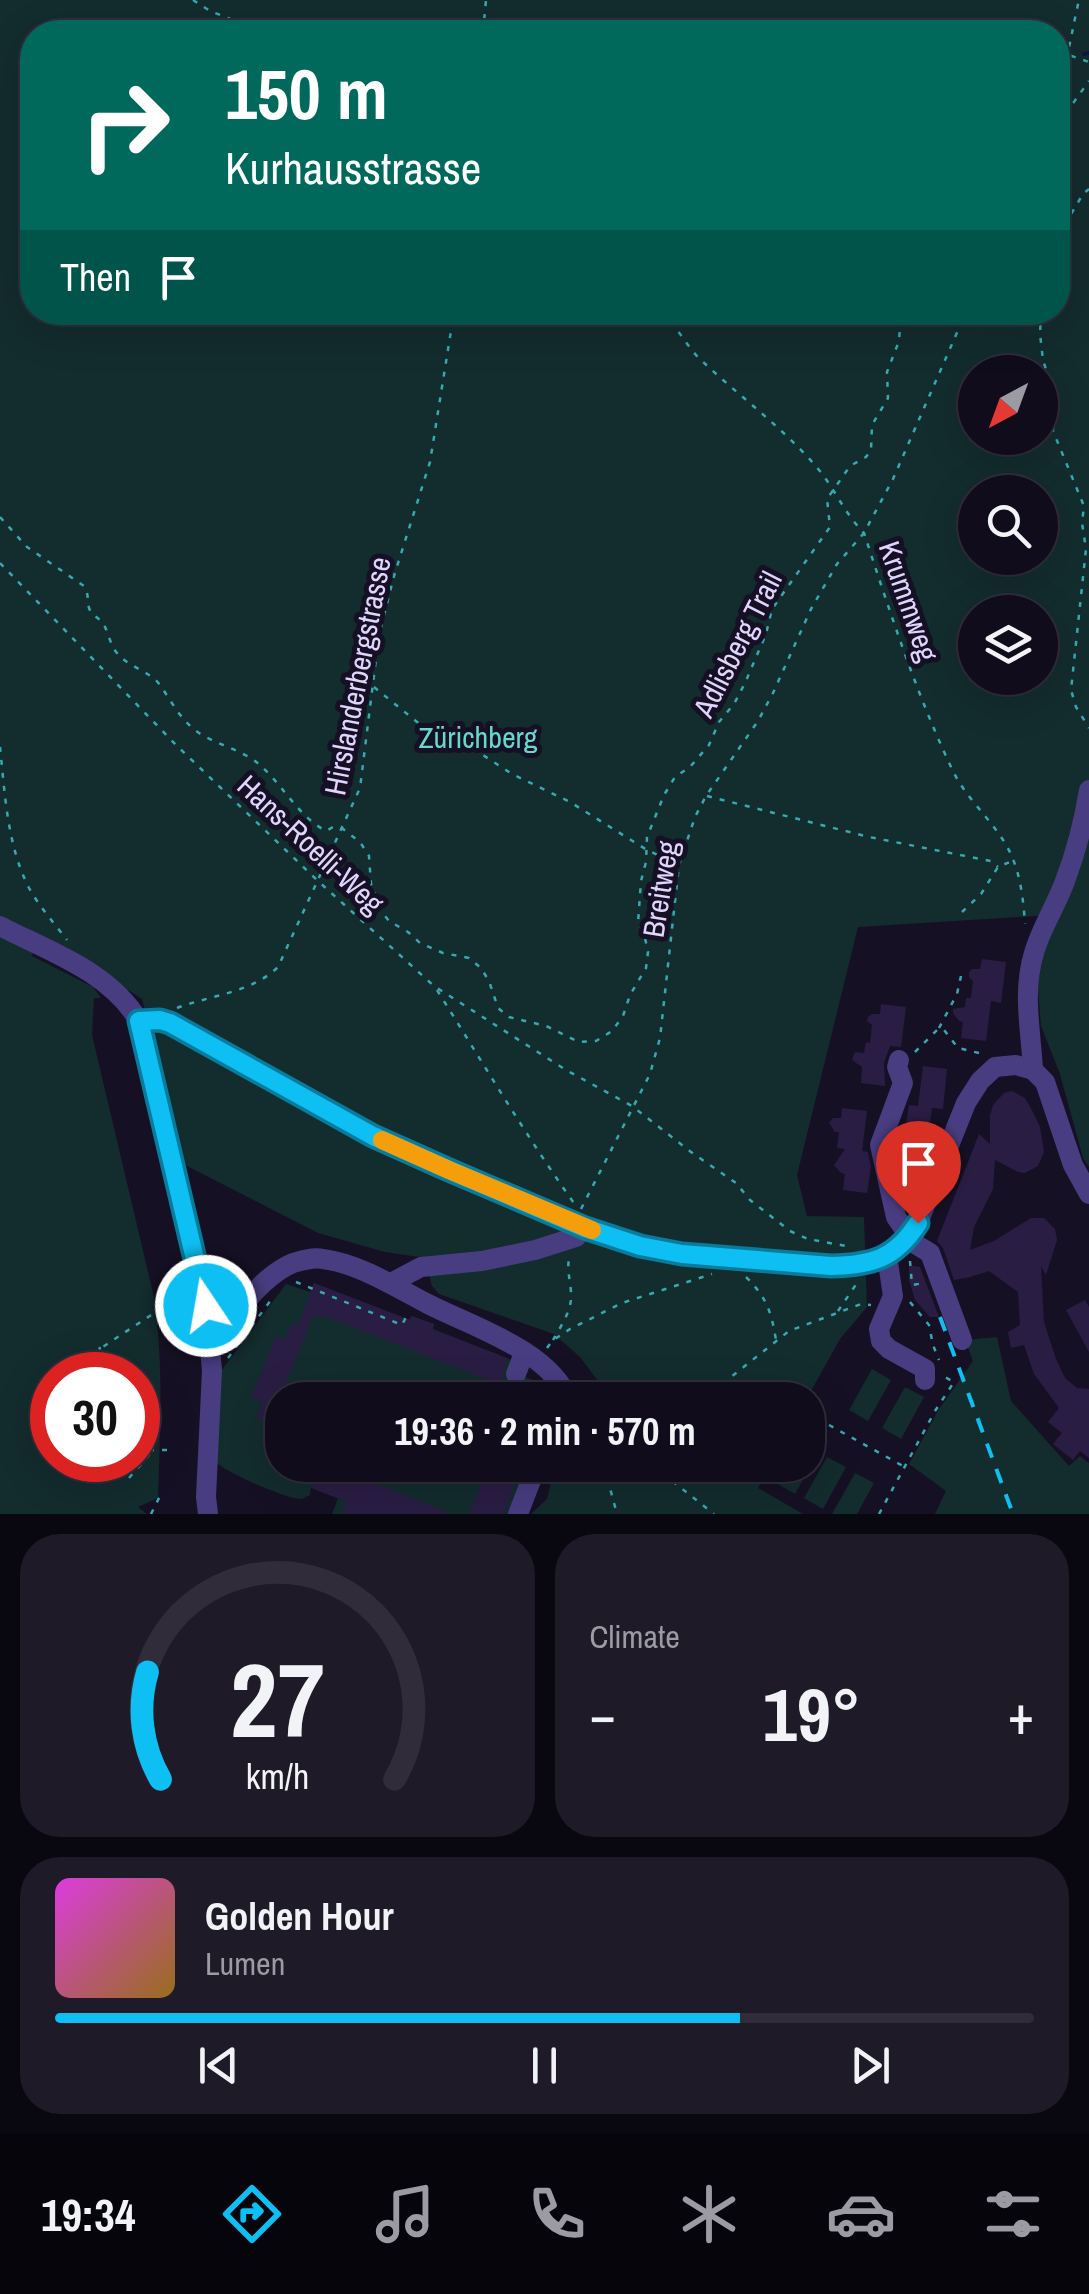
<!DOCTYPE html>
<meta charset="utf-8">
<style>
:root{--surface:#100c1b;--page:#1e1a28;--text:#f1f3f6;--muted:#9c9ba3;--line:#302c3a;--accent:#0dbff2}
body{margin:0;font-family:"Archivo Narrow",sans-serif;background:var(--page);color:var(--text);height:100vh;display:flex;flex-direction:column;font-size:38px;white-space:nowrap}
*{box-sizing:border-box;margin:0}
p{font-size:32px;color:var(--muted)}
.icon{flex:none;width:55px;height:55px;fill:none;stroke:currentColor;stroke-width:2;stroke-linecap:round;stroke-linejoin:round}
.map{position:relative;height:1514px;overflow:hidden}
.sheet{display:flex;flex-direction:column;gap:20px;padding:20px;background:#09070f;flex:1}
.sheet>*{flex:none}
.top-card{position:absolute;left:20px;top:20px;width:1050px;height:305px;border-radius:40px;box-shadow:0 10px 40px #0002,0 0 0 2px var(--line);background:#00695c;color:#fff;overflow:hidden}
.needle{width:65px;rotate:221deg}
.fabs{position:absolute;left:958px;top:355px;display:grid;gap:20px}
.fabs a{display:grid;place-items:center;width:100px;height:100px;border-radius:50%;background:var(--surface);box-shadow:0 10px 40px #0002,0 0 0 2px var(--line);font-size:50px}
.speed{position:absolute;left:30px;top:1352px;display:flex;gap:20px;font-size:50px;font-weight:700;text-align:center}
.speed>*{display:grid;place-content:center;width:130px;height:130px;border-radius:50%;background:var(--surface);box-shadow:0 10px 40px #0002,0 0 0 2px var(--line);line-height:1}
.speed .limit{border:15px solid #d22;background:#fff;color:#111}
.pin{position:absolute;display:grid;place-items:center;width:85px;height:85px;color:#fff;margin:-102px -42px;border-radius:50% 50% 50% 0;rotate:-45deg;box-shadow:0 0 10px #0007}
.pin .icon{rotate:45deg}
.me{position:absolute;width:110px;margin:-55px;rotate:348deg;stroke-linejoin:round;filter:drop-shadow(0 0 8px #0008)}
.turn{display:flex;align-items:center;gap:35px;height:210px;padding:0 40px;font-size:45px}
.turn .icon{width:130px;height:130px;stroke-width:2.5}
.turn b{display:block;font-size:70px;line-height:85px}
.then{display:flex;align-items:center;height:95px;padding:0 40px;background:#0003;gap:20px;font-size:38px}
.big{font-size:75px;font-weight:700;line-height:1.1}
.sheet .widget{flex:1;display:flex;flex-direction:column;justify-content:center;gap:15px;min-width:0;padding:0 35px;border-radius:40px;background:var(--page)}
.sheet .dial{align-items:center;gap:0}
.dial svg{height:260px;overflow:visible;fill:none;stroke:var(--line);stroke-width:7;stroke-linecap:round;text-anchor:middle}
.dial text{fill:var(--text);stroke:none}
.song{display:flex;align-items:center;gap:30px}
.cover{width:120px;height:120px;border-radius:15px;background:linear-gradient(135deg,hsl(300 70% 55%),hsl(40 70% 35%))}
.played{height:10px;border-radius:5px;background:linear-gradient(90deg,var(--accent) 70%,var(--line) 70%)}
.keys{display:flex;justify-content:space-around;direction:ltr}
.heat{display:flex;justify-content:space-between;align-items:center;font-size:55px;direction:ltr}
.sheet .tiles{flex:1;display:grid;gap:20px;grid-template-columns:1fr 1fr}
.widget:last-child{grid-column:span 2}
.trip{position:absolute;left:265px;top:1382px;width:560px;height:100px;border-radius:40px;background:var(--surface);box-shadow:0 10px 40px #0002,0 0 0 2px var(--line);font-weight:700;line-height:100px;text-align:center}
.tabs{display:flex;height:160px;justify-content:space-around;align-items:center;background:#06050b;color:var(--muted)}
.tabs .icon{width:70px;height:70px}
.tabs .on{color:var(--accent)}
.tabs b{font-size:45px;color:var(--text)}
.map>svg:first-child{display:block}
.green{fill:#132c2e;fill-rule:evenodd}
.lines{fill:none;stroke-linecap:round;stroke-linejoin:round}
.stream{stroke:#0d1941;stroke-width:4}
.building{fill:#2a1d44}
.path{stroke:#36a9b1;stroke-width:2.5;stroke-dasharray:5 8;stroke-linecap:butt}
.minor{stroke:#483d81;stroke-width:20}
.rail{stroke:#0dbff2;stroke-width:4;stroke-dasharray:15 12;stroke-linecap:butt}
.route-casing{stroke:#087c9d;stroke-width:25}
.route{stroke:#0dbff2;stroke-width:18}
.slow{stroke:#f59e0b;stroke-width:18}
.labels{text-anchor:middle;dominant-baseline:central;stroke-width:10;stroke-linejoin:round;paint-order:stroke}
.street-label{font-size:30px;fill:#dfd5fd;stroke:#161024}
.park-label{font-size:30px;fill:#65d9ca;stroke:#161024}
</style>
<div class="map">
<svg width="1089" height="1514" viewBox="0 0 1089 1514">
<rect width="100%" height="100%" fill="#161024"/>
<g class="green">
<path d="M0 0H1089V1167L1083 1158 1060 1074 1041 1026 1037 978 1052 915 858 927 797 1175 807 1216 864 1217 867 1307 840 1339 806 1400H593L601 1385 580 1357 554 1334 439 1294 432 1286 425 1258 385 1252 318 1233 181 1163 142 999 102 973 36 939 32 956 93 987 101 998H94L92 1035 154 1297C164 1367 160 1428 158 1498L138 1507 147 1514H0ZM32 32H1058V312H32ZM975 372H1040V438H975ZM975 492H1040V558H975ZM975 612H1040V678H975ZM52 1375H138V1460H52Z"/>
<path d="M314 1283 409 1320 412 1316 434 1324 433 1329 511 1360 508 1370 555 1389 550 1400H282V1465H527L508 1514H332L339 1496 315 1486 311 1488 310 1495C303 1498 303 1500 294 1498 277 1494 229 1474 217 1463L218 1375 286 1284 310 1292Z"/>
<polygon points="997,1337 1011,1401 1069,1466 1080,1456 1089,1463 1089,1514 935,1514 946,1491 909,1464 939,1409 973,1361 965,1340"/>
<polygon points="872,1369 891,1380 868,1421 849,1410"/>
<polygon points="905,1387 924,1397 901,1439 882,1428"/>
<polygon points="808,1447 818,1453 795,1494 776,1483 787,1465 808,1465"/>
<polygon points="827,1457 846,1467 823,1509 804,1498"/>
<polygon points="555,1465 770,1465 758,1488 803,1514 531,1514 547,1499"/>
<polygon points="855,1473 874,1483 857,1514 832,1514"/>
</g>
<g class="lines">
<polyline class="stream" points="1084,54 1089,53"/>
</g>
<g class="building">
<polygon points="982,959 1006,962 1001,1003 991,1001 986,1041 961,1038 963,1022 959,1021 953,1013 953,1009 965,1007 966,998 971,998 973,981 969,977 969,972 972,969 980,969"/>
<polygon points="881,1004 906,1007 901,1047 890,1046 884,1063 885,1086 861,1083 862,1067 852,1060 855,1052 864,1053 866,1042 870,1043 872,1025 867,1021 868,1017 872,1014 880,1014"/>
<polygon points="923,1066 947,1069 943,1109 932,1108 927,1148 903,1145 909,1105 918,1106"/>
<polygon points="1012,1091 1025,1098 1033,1112 1040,1127 1044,1152 1038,1166 1025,1173 1018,1172 995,1160 993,1189 974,1227 970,1250 994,1241 1031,1218 1044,1218 1055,1229 1057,1240 1046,1275 1041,1266 1044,1322 1056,1359 1065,1378 1077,1388 1089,1389 1089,1458 1080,1451 1073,1460 1053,1444 1062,1433 1048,1422 1059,1408 1034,1374 1024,1345 1011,1348 1008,1332 1020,1325 1018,1292 989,1271 970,1277 971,1277 954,1280 943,1248 937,1241 979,1134 990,1144 990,1116 993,1105 1004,1093"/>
<polygon points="842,1108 867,1111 862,1151 868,1152 871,1167 867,1193 843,1190 845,1174 841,1173 834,1165 845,1149 837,1148 839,1132 835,1132 829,1123 833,1118 841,1118"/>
<polygon points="909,1265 920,1267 939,1317 930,1317 915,1300 909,1280"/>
<polygon points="314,1283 410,1320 412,1316 422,1320 434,1324 432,1329 507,1358 501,1385 324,1316 323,1319 313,1315 270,1423 256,1418 263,1402 251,1398 276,1336 285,1340 291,1324 298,1326"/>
<polygon points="1085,1300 1089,1307 1089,1352 1066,1310"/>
<polygon points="320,1465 329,1465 452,1514 342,1514 347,1502 311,1488"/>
<polygon points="489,1465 522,1465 504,1514 469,1514"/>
</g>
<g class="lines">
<g class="path">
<polyline points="193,0 210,11 264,32"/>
<polyline points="483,32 486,0"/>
<polyline points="1058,55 1069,55 1089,62"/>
<path d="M1058 84C1069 57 1072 29 1079 0"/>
<polyline points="1058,124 1089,81"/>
<polyline points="1058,236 1083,194 1089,189"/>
<path d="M662 312C677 326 686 346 701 360 740 397 785 429 819 470 836 491 845 514 864 533 890 612 916 693 952 769 965 797 989 817 1005 843 1020 868 1023 896 1025 924"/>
<polyline points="1041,312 1040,334 1043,360 1055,398 1053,431 1084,506 1082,523 1086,549 1071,690 1076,707 1089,728"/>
<path d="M0 517 27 547 84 586C89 594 87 599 89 608 92 616 100 618 104 625 109 634 110 645 117 653 128 667 150 671 160 685 172 702 181 721 199 733 216 744 238 749 255 761 282 782 296 815 326 831L333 827 343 829 360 842 369 856 371 884 382 912 389 921 408 932 420 943 443 953 469 958 481 968 489 981 498 1008 509 1017 546 1026 579 1042 596 1041 612 1031 623 1016 630 995 646 968 648 952 645 938 638 923 641 881 646 862 647 837 664 795 675 777 690 767 709 745 719 722 734 704 745 683 766 634 772 609 830 527 827 499 850 466 866 457 871 450 872 425 888 398 887 372 899 341 901 312"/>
<polyline points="0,563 176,745 318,881 434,986 566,1070 632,1106 691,1152 736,1183 750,1200 790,1231 808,1239 846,1246"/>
<polyline points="374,687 417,722 466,744 512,774 570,802 647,850 677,864"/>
<path d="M0 747C5 794 7 845 29 888 39 906 54 923 67 940"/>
<polyline points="707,796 869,837 991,861 998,867"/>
<polyline points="962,912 981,894 998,867 1012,861"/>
<path d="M437 990C483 1063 526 1136 576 1206"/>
<path d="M177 1008C211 995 251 993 278 967L360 788 379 635 394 576 430 462 454 312"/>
<polyline points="939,1028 957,994 961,976"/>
<polyline points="915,1052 938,1029 944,1030 958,1048 983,1054"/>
<polyline points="581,1209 650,1074 660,1038 679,865 695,817 706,796 758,721 773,693 811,609 837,564 864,533 893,479 966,312"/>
<polyline points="910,1261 912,1285 924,1283"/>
<path d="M746 1277C767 1298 771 1311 776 1340"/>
<polyline points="296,1282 402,1325 408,1313"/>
<polyline points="910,1302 929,1325 933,1345 939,1360"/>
<polyline points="838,1311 859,1280"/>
<path d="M553 1340C561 1326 573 1309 571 1292 570 1279 567 1271 569 1258"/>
<polyline points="547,1348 552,1341 570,1329 622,1303 712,1274"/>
<polyline points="228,1358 271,1300"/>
<polyline points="60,1375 171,1302"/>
<polyline points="94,1375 100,1347"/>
<polyline points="702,1400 789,1331 861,1304 871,1305"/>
<polyline points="829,1425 903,1466"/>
<polyline points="149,1450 175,1450"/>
<polyline points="608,1465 607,1477 617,1514"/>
<polyline points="652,1465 714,1514"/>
<polyline points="673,1465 676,1483"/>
<polyline points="129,1478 149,1455 138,1435"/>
<polyline points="151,1514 160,1496"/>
<polyline points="879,1514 935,1411 954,1382 941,1375"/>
</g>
<g class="minor">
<path d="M0 926C50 952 109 971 139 1021L206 1306 212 1370 206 1497 208 1514"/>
<path d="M139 1021 160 1020 170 1023 373 1136 449 1171 574 1223 640 1246 682 1254 831 1266C872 1265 895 1259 918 1223L966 1103 980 1081 995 1067 1016 1065 1033 1070 1045 1082 1073 1165 1089 1194"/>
<polyline points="899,1060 897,1067 903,1083 880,1145 896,1217 909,1236"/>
<path d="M1033 1070C1031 1031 1022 992 1034 953 1041 928 1056 906 1065 881 1076 852 1084 821 1089 790"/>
<polyline points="907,1239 930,1253 962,1340"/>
<polyline points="887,1256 893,1296 879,1329 881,1341 889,1349 925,1369 925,1380"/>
<polyline points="391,1283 421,1267 482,1261 535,1250 576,1237 585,1227"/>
<path d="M210 1339C228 1334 236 1315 246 1301 259 1286 274 1271 293 1263 303 1260 313 1257 323 1259 360 1264 395 1287 428 1304 473 1327 549 1350 569 1400"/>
<polyline points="516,1374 524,1353"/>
<polyline points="518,1514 537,1465"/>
</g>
<polyline class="rail" points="940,1317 1013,1514"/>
</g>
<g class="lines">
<g class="route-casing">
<path id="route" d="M206 1306 139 1021 160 1020 170 1023 373 1136 449 1170 585 1228 640 1246 682 1254 831 1266C872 1265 895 1259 918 1223"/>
</g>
<use href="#route" class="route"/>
<polyline class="slow" points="382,1140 449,1170 592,1230"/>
</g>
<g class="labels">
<g class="street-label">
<text transform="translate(909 601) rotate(71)">Krummweg</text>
<text transform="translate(737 644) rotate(-63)">Adlisberg Trail</text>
<text transform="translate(357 676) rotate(-79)">Hirslanderbergstrasse</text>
<text transform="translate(311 844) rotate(43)">Hans-Roelli-Weg</text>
<text transform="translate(660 889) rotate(-81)">Breitweg</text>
</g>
<g class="park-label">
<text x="478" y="737">Zürichberg</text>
</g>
</g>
</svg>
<div class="fabs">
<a><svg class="needle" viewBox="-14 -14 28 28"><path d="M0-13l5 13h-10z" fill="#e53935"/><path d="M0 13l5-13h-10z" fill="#9c9ba3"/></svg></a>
<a><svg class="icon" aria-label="search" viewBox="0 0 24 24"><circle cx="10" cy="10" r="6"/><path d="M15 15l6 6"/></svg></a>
<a><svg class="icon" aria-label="layers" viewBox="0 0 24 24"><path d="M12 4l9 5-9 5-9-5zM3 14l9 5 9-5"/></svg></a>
</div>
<div class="speed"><div class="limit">30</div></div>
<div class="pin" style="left:918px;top:1223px;background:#d93025"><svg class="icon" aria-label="arrive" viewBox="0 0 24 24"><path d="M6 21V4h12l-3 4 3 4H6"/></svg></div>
<svg class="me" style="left:206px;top:1306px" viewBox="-20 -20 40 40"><circle r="17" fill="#0dbff2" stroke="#fff" stroke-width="3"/><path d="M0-11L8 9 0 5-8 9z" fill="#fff"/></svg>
<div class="trip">19:36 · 2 min · 570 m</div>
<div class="top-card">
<div class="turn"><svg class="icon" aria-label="right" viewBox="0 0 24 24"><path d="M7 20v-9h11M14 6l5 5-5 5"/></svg><div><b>150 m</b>Kurhausstrasse</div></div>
<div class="then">Then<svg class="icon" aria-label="arrive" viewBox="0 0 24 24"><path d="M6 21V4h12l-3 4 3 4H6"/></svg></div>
</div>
</div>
<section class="sheet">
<div class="tiles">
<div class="widget dial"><svg viewBox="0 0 100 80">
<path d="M14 69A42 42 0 1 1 86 69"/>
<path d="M14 69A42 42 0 0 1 10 36" stroke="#0dbff2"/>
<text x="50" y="56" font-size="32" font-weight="700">27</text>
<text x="50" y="72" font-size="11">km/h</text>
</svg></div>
<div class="widget"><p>Climate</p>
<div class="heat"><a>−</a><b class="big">19°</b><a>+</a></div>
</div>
<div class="widget">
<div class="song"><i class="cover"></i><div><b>Golden Hour</b><p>Lumen</p></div></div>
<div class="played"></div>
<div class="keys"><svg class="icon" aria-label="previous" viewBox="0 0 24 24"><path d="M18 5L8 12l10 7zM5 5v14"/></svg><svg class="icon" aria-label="pause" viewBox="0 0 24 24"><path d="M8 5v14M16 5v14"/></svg><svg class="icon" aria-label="next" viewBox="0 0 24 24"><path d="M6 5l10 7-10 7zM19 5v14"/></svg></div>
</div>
</div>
</section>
<nav class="tabs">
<b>19:34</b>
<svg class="icon on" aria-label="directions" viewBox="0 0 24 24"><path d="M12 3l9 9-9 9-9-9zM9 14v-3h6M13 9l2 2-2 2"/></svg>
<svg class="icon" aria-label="music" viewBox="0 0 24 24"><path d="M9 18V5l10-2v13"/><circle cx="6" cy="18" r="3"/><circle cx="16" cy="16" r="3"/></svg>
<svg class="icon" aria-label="phone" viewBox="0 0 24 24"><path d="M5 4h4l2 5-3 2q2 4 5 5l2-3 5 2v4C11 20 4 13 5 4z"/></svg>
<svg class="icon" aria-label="climate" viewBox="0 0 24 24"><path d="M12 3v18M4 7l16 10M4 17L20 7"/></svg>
<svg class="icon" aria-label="car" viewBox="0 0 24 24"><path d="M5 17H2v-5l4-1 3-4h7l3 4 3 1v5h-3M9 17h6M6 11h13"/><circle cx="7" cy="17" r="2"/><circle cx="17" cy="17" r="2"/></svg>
<svg class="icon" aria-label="filters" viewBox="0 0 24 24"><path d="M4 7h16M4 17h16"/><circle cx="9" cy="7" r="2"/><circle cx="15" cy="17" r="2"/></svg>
</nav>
